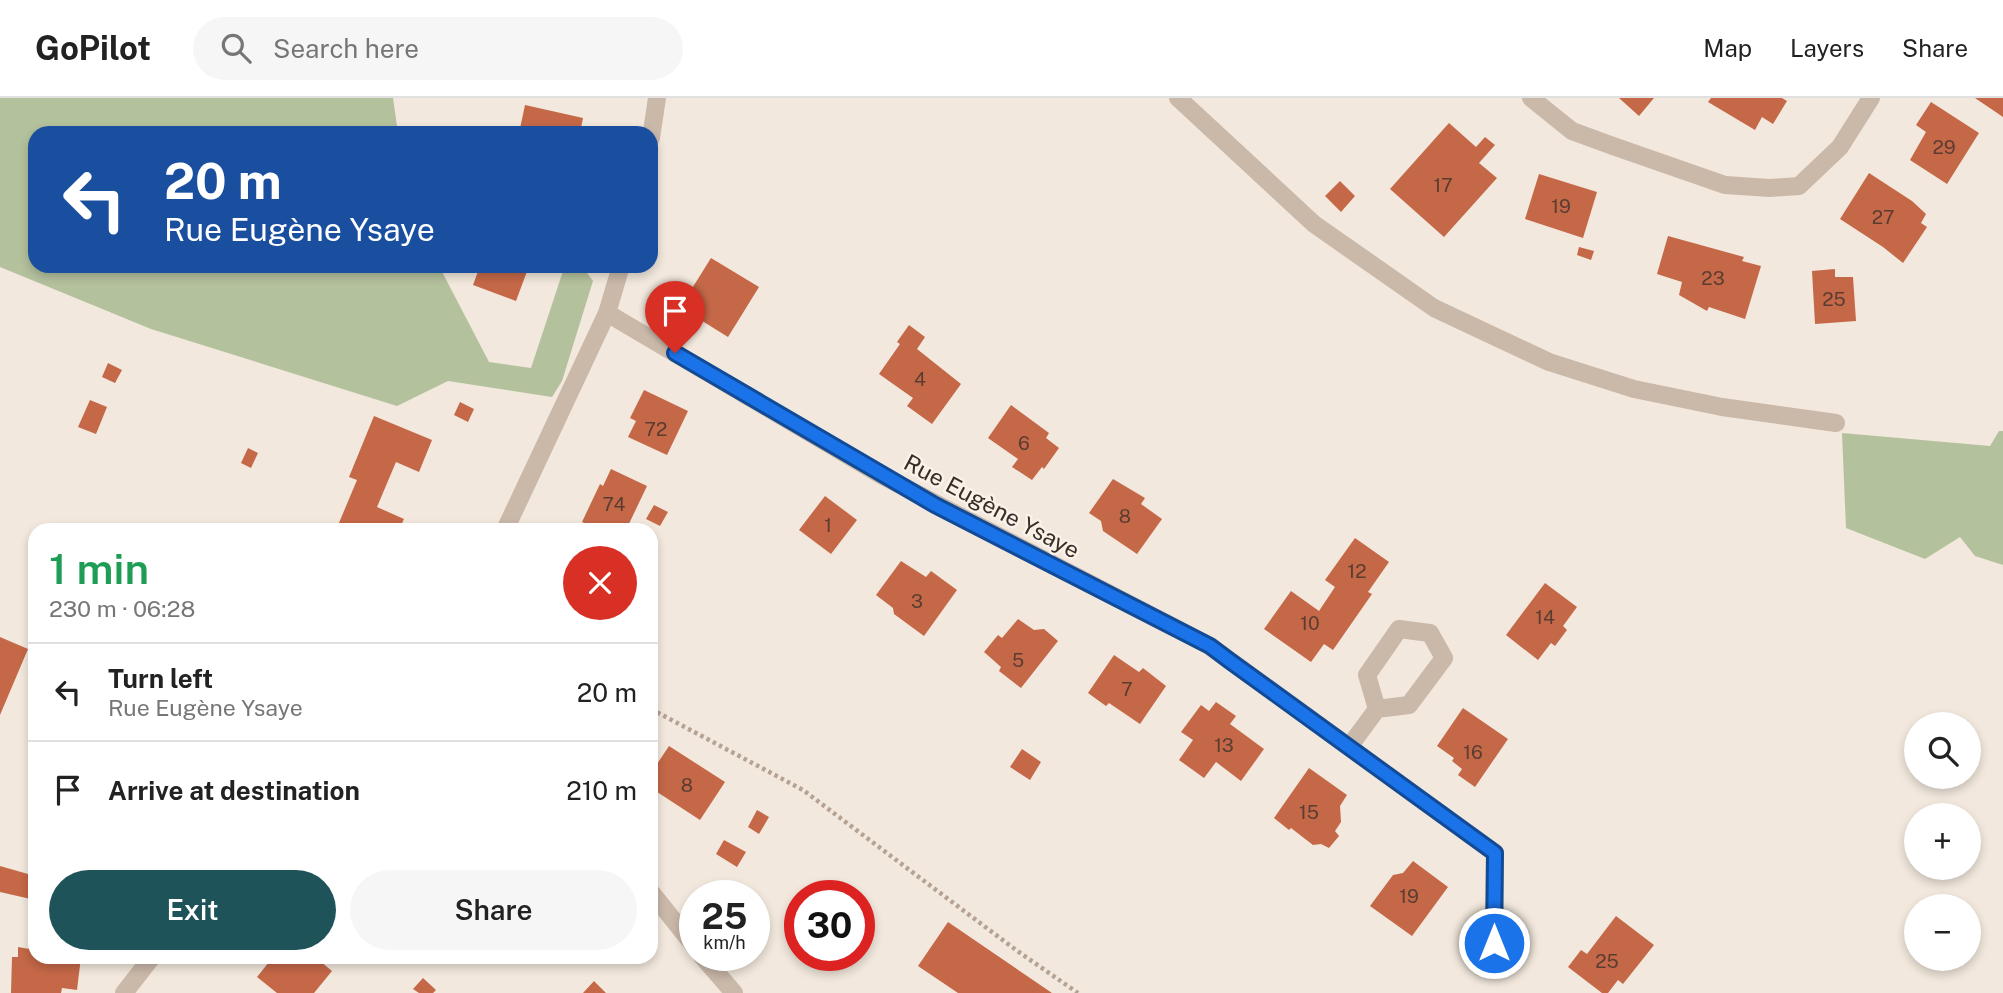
<!DOCTYPE html>
<meta charset="utf-8">
<style>
:root{--surface:#fff;--page:#f6f6f6;--text:#222;--muted:#767676;--line:#e0e0e0;--accent:#1e5459}
body{margin:0;font-family:"Public Sans",sans-serif;background:var(--page);color:var(--text);height:100vh;display:flex;flex-direction:column;font-size:26px;white-space:nowrap}
*{box-sizing:border-box;margin:0}
p{font-size:23px;color:var(--muted)}
.icon{flex:none;width:38px;height:38px;fill:none;stroke:currentColor;stroke-width:2;stroke-linecap:round;stroke-linejoin:round}
.map{position:relative;flex:1;overflow:hidden}
.details{position:absolute;left:28px;top:425px;width:630px;height:441px;display:flex;flex-direction:column;background:var(--surface);border-radius:21px;box-shadow:0 4px 10px #0003}
.details>*{flex:none}
.guide{position:absolute;left:28px;top:28px;width:630px;height:147px;border-radius:21px;box-shadow:0 4px 10px #0003;background:#1a4fa0;color:#fff;overflow:hidden}
.controls{position:absolute;left:1904px;top:614px;display:grid;gap:14px}
.controls a{display:grid;place-items:center;width:77px;height:77px;border-radius:50%;background:var(--surface);box-shadow:0 4px 10px #0003;font-size:35px}
.speed{position:absolute;left:679px;top:782px;display:flex;gap:14px;font-size:35px;font-weight:700;text-align:center}
.speed>*{display:grid;place-content:center;width:91px;height:91px;border-radius:50%;background:var(--surface);box-shadow:0 4px 10px #0003;line-height:1}
.speed small{font-size:18px;font-weight:400}
.speed .limit{border:10px solid #d22;background:#fff;color:#111}
.pin{position:absolute;display:grid;place-items:center;width:60px;height:60px;color:#fff;margin:-72px -30px;border-radius:50% 50% 50% 0;rotate:-45deg;box-shadow:0 0 7px #0007}
.pin .icon{rotate:45deg}
.me{position:absolute;width:77px;margin:-38px;rotate:0deg;stroke-linejoin:round;filter:drop-shadow(0 0 5px #0008)}
.turn{display:flex;align-items:center;gap:24px;height:147px;padding:0 21px;font-size:32px}
.turn .icon{width:91px;height:91px;stroke-width:2.5}
.turn b{display:block;font-size:49px;line-height:60px}
.round{display:grid;place-items:center;flex:none;width:74px;height:74px;border-radius:37px;background:var(--page)}
.headline{display:flex;align-items:center;justify-content:space-between;height:119px;padding:0 21px}
h1{font-size:42px;font-weight:600;line-height:52px;color:#1e9e55}
.cta{display:flex;gap:14px;margin-top:auto;padding:14px 21px}
.cta a{flex:1;height:80px;border-radius:42px;background:var(--accent);color:#fff;font-size:28px;font-weight:600;line-height:80px;text-align:center}
.cta a+a{background:var(--page);color:var(--text)}
ul{padding:0;list-style:none}
li{display:flex;align-items:center;gap:21px;height:98px;padding:0 21px;border-top:2px solid var(--line)}
li div{flex:1}
li b{display:block;font-size:26px}
li em{font-style:normal}
header{display:flex;align-items:center;gap:42px;box-sizing:border-box;height:98px;padding:0 35px;background:var(--surface);border-bottom:2px solid var(--line)}
header strong{font-size:33px}
nav{display:flex;gap:38px;margin-inline-start:auto;font-size:24px}
.search{width:490px;height:63px;background:var(--page);display:flex;align-items:center;gap:18px;box-sizing:border-box;padding:0 24px;border-radius:38px;color:var(--muted);font-size:26px}
.map>svg:first-child{display:block}
.green{fill:#b4c19d}
.building{fill:#c56848}
.lines{fill:none;stroke-linecap:round;stroke-linejoin:round}
.path{stroke:#b6a293;stroke-width:4.5;stroke-dasharray:3.5 3.5;stroke-linecap:butt}
.minor{stroke:#cab8a9;stroke-width:18}
.route-casing{stroke:#114b97;stroke-width:18}
.route{stroke:#1a73e8;stroke-width:12}
.labels{text-anchor:middle;dominant-baseline:central;stroke-width:5;stroke-linejoin:round;paint-order:stroke}
.number-label{font-size:19px;fill:#5a3c31}
.street-label{font-size:23px;fill:#372d29;stroke:#faf2e9}
</style>
<header>
<strong>GoPilot</strong>
<div class="search"><svg class="icon" aria-label="search" viewBox="0 0 24 24"><circle cx="10" cy="10" r="6"/><path d="M15 15l6 6"/></svg>Search here</div>
<nav><a>Map</a><a>Layers</a><a>Share</a></nav>
</header>
<div class="map">
<svg width="2003" height="895" viewBox="0 0 2003 895">
<rect width="100%" height="100%" fill="#f2e8dd"/>
<!-- green -->
<path class="green" d="M 0,0 L 393,0 L 398,35 L 35,35 L 35,168 L 439,168 L 489,264 L 531,270 L 563,173 L 582,168 L 593,183 L 562,283 L 552,299 L 448,283 L 397,308 L 151,231 L 0,169 Z
M 1999,333 L 2003,333 L 2003,467 L 1975,458 L 1960,439 L 1925,461 L 1846,430 L 1842,335 L 1990,348 Z"/>
<!-- building -->
<path class="building" d="M 1619,0 L 1654,0 L 1639,18 Z
M 1711,0 L 1782,0 L 1787,3 L 1773,26 L 1762,19 L 1755,32 L 1708,4 Z
M 1975,0 L 2003,0 L 2003,19 Z
M 1931,4 L 1979,35 L 1947,86 L 1910,62 L 1926,34 L 1916,27 Z
M 525,7 L 583,20 L 580,35 L 519,35 Z
M 1449,25 L 1476,49 L 1485,39 L 1495,47 L 1479,65 L 1497,80 L 1444,139 L 1390,91 Z
M 1869,75 L 1912,103 L 1926,116 L 1921,125 L 1927,129 L 1903,165 L 1883,149 L 1840,121 Z
M 1539,76 L 1597,94 L 1583,140 L 1525,121 Z
M 1340,83 L 1355,98 L 1341,114 L 1325,98 Z
M 1668,138 L 1744,159 L 1742,163 L 1761,168 L 1745,221 L 1709,209 L 1707,213 L 1679,197 L 1682,184 L 1657,176 Z
M 1579,149 L 1594,153 L 1591,162 L 1577,157 Z
M 711,160 L 759,189 L 728,239 L 683,211 L 689,202 L 686,200 Z
M 480,168 L 529,168 L 516,203 L 473,187 Z
M 1835,171 L 1835,179 L 1853,179 L 1856,223 L 1815,226 L 1812,173 Z
M 909,227 L 925,239 L 917,251 L 961,286 L 932,326 L 907,308 L 913,300 L 879,276 L 900,246 L 897,244 Z
M 108,265 L 122,272 L 115,285 L 102,279 Z
M 644,292 L 688,313 L 667,357 L 628,339 L 636,323 L 630,320 Z
M 90,302 L 107,309 L 96,336 L 78,329 Z
M 460,304 L 474,311 L 468,324 L 454,317 Z
M 1011,307 L 1049,335 L 1046,340 L 1059,350 L 1044,371 L 1042,369 L 1032,382 L 1012,369 L 1018,361 L 988,340 Z
M 374,318 L 432,342 L 419,374 L 396,364 L 377,409 L 404,421 L 399,432 L 336,432 L 357,382 L 349,379 Z
M 248,350 L 258,355 L 251,370 L 241,365 Z
M 611,371 L 647,388 L 626,432 L 599,432 L 582,424 L 600,386 L 603,388 Z
M 1113,381 L 1145,400 L 1141,406 L 1162,421 L 1137,456 L 1103,433 L 1101,423 L 1089,415 Z
M 825,398 L 857,422 L 831,456 L 799,432 Z
M 654,407 L 668,414 L 660,428 L 646,421 Z
M 1355,440 L 1389,464 L 1368,494 L 1372,496 L 1333,552 L 1324,546 L 1311,564 L 1264,531 L 1291,493 L 1319,513 L 1335,489 L 1325,482 Z
M 901,463 L 926,479 L 931,473 L 957,492 L 924,538 L 894,516 L 893,510 L 876,497 Z
M 1545,485 L 1577,509 L 1563,528 L 1567,532 L 1555,548 L 1551,545 L 1538,562 L 1506,537 Z
M 1018,521 L 1034,532 L 1044,531 L 1058,543 L 1021,590 L 999,573 L 1001,569 L 984,554 L 998,537 L 1002,540 Z
M 0,539 L 28,551 L 0,617 Z
M 1114,557 L 1139,574 L 1143,570 L 1166,588 L 1140,626 L 1109,605 L 1106,608 L 1088,595 Z
M 1216,604 L 1236,618 L 1230,626 L 1264,651 L 1241,683 L 1216,664 L 1204,680 L 1179,662 L 1193,642 L 1181,634 L 1201,607 L 1209,613 Z
M 1463,610 L 1508,641 L 1475,689 L 1458,677 L 1462,671 L 1452,663 L 1454,660 L 1437,648 Z
M 669,648 L 725,684 L 700,722 L 651,690 L 651,675 Z
M 1022,651 L 1041,664 L 1030,682 L 1010,669 Z
M 1309,670 L 1347,697 L 1340,708 L 1341,724 L 1335,733 L 1339,738 L 1329,750 L 1321,746 L 1313,747 L 1291,730 L 1289,732 L 1274,720 Z
M 757,712 L 769,719 L 759,736 L 748,729 Z
M 724,742 L 746,754 L 737,769 L 716,756 Z
M 1413,763 L 1448,789 L 1412,838 L 1370,808 L 1393,777 L 1403,775 Z
M 0,768 L 35,778 L 35,802 L 0,794 Z
M 1616,818 L 1654,847 L 1623,886 L 1618,882 L 1608,895 L 1602,895 L 1568,869 L 1581,852 L 1587,856 Z
M 948,824 L 1052,895 L 958,895 L 918,868 Z
M 18,849 L 35,852 L 35,859 L 81,859 L 77,892 L 62,890 L 61,895 L 11,895 L 12,859 L 18,859 Z
M 273,859 L 319,859 L 322,862 L 320,863 L 332,873 L 314,895 L 277,895 L 257,879 Z
M 423,880 L 436,892 L 433,895 L 419,895 L 413,891 Z
M 594,883 L 606,895 L 583,895 Z"/>
<g class="lines">
<!-- path -->
<path class="path" d="M 651,611 L 803,692 L 1016,852 L 1078,895"/>
<!-- minor -->
<path class="minor" d="M 1178,0 L 1314,126 L 1434,210 L 1549,264 L 1634,291 L 1722,309 L 1836,325
M 1531,0 L 1572,33 L 1613,48 L 1725,87 L 1770,90 L 1799,88 L 1840,49 L 1871,0
M 651,40 L 657,0
M 607,215 L 881,377 L 1210,548 L 1495,755 L 1494,867
M 505,432 L 607,215 L 621,168
M 1349,649 L 1377,611 L 1409,607 L 1444,560 L 1430,535 L 1399,531 L 1367,577 L 1377,611
M 651,794 L 695,849
M 702,858 L 734,895
M 124,895 L 152,859"/>
</g>
<g class="lines">
<!-- route casing -->
<g class="route-casing">
<path id="route" d="M 675,255 L 935,407 L 1210,548 L 1230,563 L 1495,755 L 1494,845"/>
</g>
<!-- route -->
<use href="#route" class="route"/>
</g>
<g class="labels">
<!-- number labels -->
<g class="number-label">
<text x="1944" y="49">29</text>
<text x="1443" y="87">17</text>
<text x="1561" y="108">19</text>
<text x="1883" y="119">27</text>
<text x="1713" y="180">23</text>
<text x="1834" y="201">25</text>
<text x="920" y="281">4</text>
<text x="656" y="331">72</text>
<text x="1024" y="345">6</text>
<text x="614" y="406">74</text>
<text x="1125" y="418">8</text>
<text x="828" y="427">1</text>
<text x="1357" y="473">12</text>
<text x="917" y="503">3</text>
<text x="1545" y="519">14</text>
<text x="1310" y="525">10</text>
<text x="1018" y="562">5</text>
<text x="1127" y="591">7</text>
<text x="1224" y="647">13</text>
<text x="1473" y="654">16</text>
<text x="687" y="687">8</text>
<text x="1309" y="714">15</text>
<text x="1409" y="798">19</text>
<text x="1607" y="863">25</text>
</g>
<!-- street labels -->
<g class="street-label">
<text transform="translate(992 408) rotate(28)">Rue Eugène Ysaye</text>
</g>
</g>
</svg>
<div class="controls">
<a><svg class="icon" aria-label="search" viewBox="0 0 24 24"><circle cx="10" cy="10" r="6"/><path d="M15 15l6 6"/></svg></a>
<a>+</a>
<a>−</a>
</div>
<div class="speed"><div>25<small>km/h</small></div><div class="limit">30</div></div>
<div class="pin" style="left:675px;top:255px;background:#d93025"><svg class="icon" aria-label="arrive" viewBox="0 0 24 24"><path d="M6 21V4h12l-3 4 3 4H6"/></svg></div>
<svg class="me" style="left:1494px;top:845px" viewBox="-20 -20 40 40"><circle r="17" fill="#1a73e8" stroke="#fff" stroke-width="3"/><path d="M0-11L8 9 0 5-8 9z" fill="#fff"/></svg>
<div class="guide">
<div class="turn"><svg class="icon" aria-label="left" viewBox="0 0 24 24"><path d="M17 20v-9H6M10 6l-5 5 5 5"/></svg><div><b>20 m</b>Rue Eugène Ysaye</div></div>
</div>
<section class="details">
<div class="headline"><div><h1>1 min</h1><p>230 m · 06:28</p></div><a class="round" style="background:#d93025;color:#fff"><svg class="icon" aria-label="close" viewBox="0 0 24 24"><path d="M6 6l12 12M18 6L6 18"/></svg></a></div>
<ul>
<li><svg class="icon" aria-label="left" viewBox="0 0 24 24"><path d="M17 20v-9H6M10 6l-5 5 5 5"/></svg><div><b>Turn left</b><p>Rue Eugène Ysaye</p></div><em>20 m</em></li>
<li><svg class="icon" aria-label="arrive" viewBox="0 0 24 24"><path d="M6 21V4h12l-3 4 3 4H6"/></svg><div><b>Arrive at destination</b></div><em>210 m</em></li>
</ul>
<div class="cta"><a>Exit</a><a>Share</a></div>
</section>
</div>
